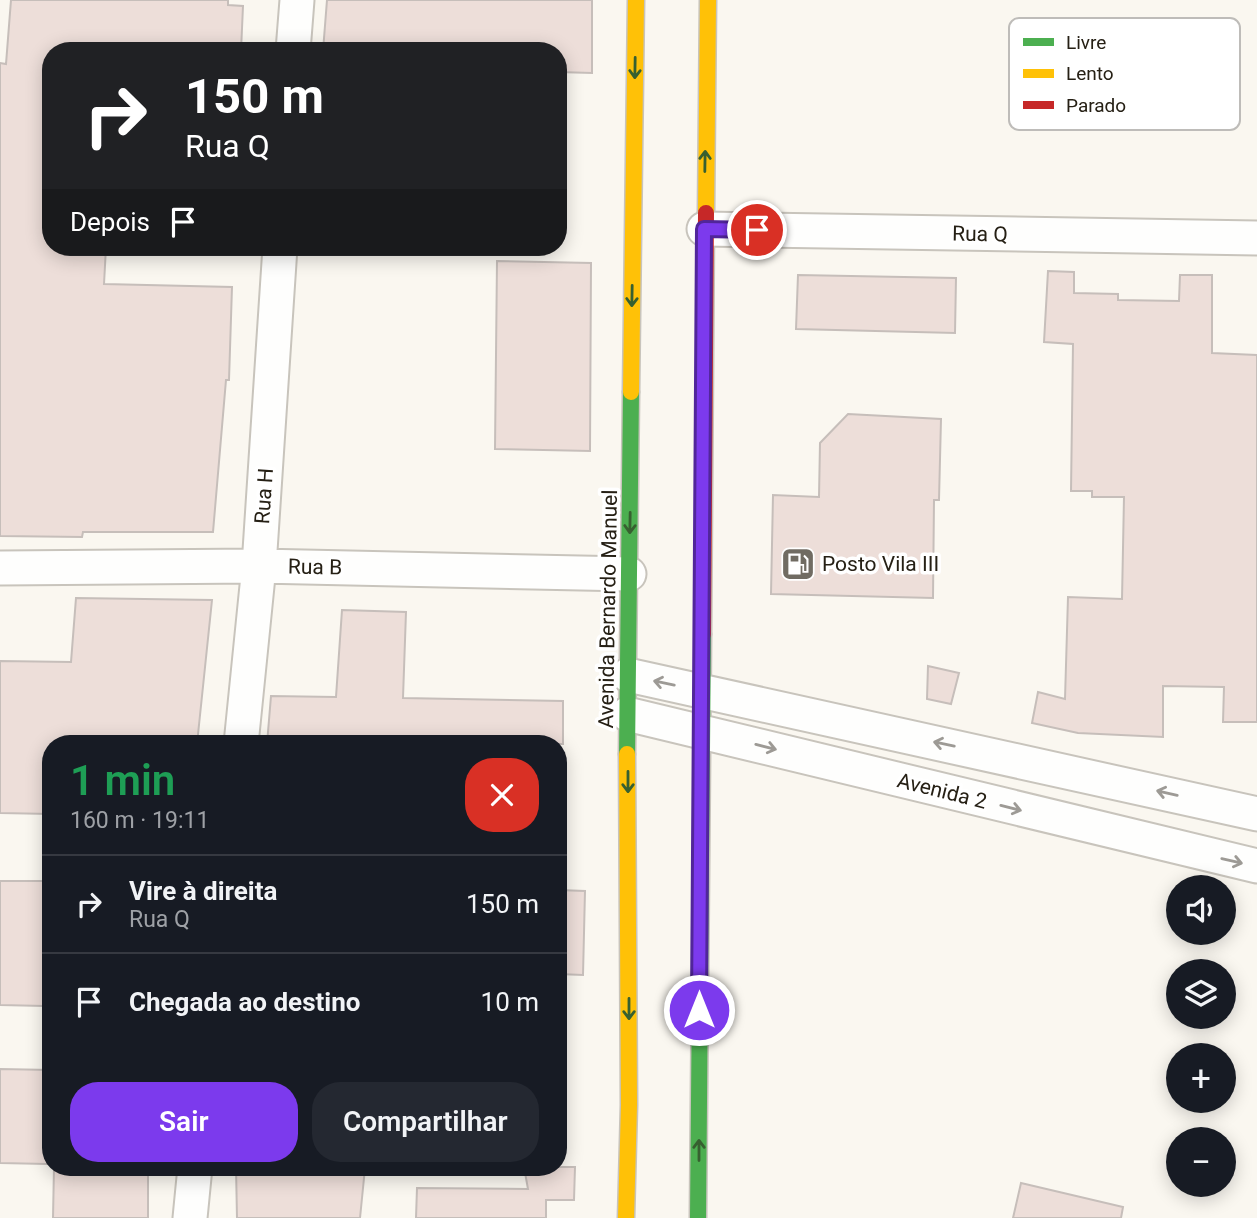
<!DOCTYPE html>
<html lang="pt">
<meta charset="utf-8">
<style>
:root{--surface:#171b24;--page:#242831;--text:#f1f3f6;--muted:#9ea1a6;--line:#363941;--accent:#7c3aed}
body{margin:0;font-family:Roboto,sans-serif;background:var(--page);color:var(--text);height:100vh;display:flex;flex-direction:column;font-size:26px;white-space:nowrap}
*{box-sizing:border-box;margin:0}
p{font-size:23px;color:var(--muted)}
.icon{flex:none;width:38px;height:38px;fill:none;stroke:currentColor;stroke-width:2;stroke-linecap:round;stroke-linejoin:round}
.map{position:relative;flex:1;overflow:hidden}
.drawer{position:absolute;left:42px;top:735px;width:525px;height:441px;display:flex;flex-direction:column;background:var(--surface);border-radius:28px;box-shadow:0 4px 18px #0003}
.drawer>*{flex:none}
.guide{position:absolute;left:42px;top:42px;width:525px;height:214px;border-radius:28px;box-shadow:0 4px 18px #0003;background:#202124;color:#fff;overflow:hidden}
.controls{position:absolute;left:1166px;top:875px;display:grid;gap:14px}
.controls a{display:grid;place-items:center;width:70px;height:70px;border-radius:50%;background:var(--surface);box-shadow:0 4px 18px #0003;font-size:35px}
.pin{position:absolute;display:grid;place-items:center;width:60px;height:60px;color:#fff;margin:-30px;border:4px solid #fff;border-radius:50%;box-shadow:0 2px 7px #0007}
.me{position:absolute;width:77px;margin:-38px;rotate:0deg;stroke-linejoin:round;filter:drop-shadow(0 0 5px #0008)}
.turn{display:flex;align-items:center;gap:24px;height:147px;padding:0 28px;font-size:32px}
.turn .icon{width:91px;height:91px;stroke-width:2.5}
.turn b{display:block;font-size:49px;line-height:60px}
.then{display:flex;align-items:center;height:66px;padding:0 28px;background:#0003;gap:14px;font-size:26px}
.round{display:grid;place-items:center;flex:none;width:74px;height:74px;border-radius:28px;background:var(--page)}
.summary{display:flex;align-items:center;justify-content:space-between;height:119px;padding:0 28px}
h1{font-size:42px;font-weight:600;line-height:52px;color:#1e9e55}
.action{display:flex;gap:14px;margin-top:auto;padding:14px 28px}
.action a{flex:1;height:80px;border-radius:28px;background:var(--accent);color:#fff;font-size:28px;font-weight:600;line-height:80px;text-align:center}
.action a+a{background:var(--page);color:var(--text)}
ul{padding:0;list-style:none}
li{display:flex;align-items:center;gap:21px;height:98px;padding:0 28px;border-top:2px solid var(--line)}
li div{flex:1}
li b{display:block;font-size:26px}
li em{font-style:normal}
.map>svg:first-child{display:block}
.building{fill:#edded9;stroke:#c6beba;stroke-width:2}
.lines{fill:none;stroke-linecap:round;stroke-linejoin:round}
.street-casing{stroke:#c8c4bc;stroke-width:37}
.fast-casing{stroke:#c8c4bc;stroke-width:19}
.slow-casing{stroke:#c8c4bc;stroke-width:19}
.jam-casing{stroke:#c8c4bc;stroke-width:19}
.street{stroke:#fefefd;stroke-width:33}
.fast{stroke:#4caf50;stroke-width:16}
.slow{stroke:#ffc107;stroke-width:16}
.jam{stroke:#c62828;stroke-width:16}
.oneway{stroke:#376030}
.oneway2{stroke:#9d9a95}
.route-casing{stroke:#51269a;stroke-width:18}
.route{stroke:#7c3aed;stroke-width:12}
.labels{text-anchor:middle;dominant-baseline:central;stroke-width:7;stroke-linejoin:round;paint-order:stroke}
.street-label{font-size:21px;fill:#262015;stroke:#fff}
.poi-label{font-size:21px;fill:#262015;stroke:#fff;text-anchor:start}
.key{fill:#fff;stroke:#bebcb9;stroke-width:2}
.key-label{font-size:19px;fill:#262015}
</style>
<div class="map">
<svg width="1257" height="1218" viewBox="0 0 1257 1218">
<rect width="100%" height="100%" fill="#faf7f0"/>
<!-- building -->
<path class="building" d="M 11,0 L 228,0 L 228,5 L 243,6 L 241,51 L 51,51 L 51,247 L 106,247 L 104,284 L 232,287 L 229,380 L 226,380 L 213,532 L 83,532 L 82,537 L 0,536 L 0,63 L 6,64 Z
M 327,0 L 592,0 L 592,73 L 558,72 L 558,51 L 323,51 Z
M 497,261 L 591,263 L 590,451 L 495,449 Z
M 1048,271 L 1074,272 L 1074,293 L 1118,294 L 1118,300 L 1179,301 L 1180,275 L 1212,275 L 1212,353 L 1257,355 L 1257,722 L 1223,722 L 1224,687 L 1163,686 L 1163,737 L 1078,733 L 1032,723 L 1038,692 L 1065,699 L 1068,597 L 1122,599 L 1124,497 L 1092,497 L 1092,491 L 1071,491 L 1073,344 L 1044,342 Z
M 798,275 L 956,278 L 955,333 L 796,329 Z
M 848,414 L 941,419 L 939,500 L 934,500 L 933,598 L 771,594 L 773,495 L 819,497 L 820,443 Z
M 76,598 L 212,600 L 197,744 L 51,744 L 51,814 L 0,813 L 0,661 L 71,662 Z
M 342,610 L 406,612 L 403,698 L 563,701 L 563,744 L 267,744 L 271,696 L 336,697 Z
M 928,666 L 959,673 L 951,704 L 927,699 Z
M 0,881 L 51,881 L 51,964 L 45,964 L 44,1006 L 0,1005 Z
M 558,890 L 585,891 L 583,975 L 558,974 Z
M 0,1069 L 51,1070 L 47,1164 L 0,1163 Z
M 54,1167 L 148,1167 L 148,1218 L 53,1218 Z
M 236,1167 L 365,1168 L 360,1218 L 237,1218 Z
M 524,1167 L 575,1167 L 574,1200 L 546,1200 L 546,1218 L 416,1218 L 417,1188 L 528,1189 Z
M 1021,1183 L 1123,1207 L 1121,1218 L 1013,1218 Z"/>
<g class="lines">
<!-- street casing -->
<g class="street-casing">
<path id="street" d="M 293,51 L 297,0
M 704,229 L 1257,238
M 0,568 L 259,566 L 629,574
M 628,675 L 1257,814
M 627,714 L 1257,866
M 241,744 L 259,566 L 280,247
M 190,1218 L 195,1167"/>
</g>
<!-- fast casing -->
<g class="fast-casing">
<path id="fast" d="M 627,754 L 631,392
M 698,1218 L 703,634"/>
</g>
<!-- slow casing -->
<g class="slow-casing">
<path id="slow" d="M 706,213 L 708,0
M 631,392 L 636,0
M 626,1218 L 629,1105 L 627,754"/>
</g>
<!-- jam casing -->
<g class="jam-casing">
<path id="jam" d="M 703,634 L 706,213"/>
</g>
<!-- street -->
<use href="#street" class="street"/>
<!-- fast -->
<use href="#fast" class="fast"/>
<!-- slow -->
<use href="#slow" class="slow"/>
<!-- jam -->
<use href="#jam" class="jam"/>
</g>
<!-- one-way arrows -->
<defs><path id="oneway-shaft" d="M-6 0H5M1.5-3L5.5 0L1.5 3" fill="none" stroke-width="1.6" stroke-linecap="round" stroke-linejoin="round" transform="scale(1.75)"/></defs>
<g class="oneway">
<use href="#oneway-shaft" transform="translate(635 68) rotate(91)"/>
<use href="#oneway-shaft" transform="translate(705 161) rotate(-89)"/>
<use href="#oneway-shaft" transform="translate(632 296) rotate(91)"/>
<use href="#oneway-shaft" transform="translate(630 523) rotate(91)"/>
<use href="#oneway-shaft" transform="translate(628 782) rotate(90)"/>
<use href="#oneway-shaft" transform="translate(629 1009) rotate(90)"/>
<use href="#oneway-shaft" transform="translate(699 1150) rotate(-90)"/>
</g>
<g class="oneway2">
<use href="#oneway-shaft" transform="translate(664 683) rotate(-168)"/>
<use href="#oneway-shaft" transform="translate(944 744) rotate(-168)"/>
<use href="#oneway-shaft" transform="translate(766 747) rotate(14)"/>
<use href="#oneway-shaft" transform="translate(1167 793) rotate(-167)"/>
<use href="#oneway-shaft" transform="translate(1011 808) rotate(14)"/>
<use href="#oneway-shaft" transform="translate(1232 861) rotate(13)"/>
</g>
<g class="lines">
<!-- route casing -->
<g class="route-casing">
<path id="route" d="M 699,1010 L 704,229 L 757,230"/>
</g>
<!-- route -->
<use href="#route" class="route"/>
</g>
<!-- icons -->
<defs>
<g id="fuel-square" transform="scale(1.75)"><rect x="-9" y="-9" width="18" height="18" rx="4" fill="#706b62" stroke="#fff"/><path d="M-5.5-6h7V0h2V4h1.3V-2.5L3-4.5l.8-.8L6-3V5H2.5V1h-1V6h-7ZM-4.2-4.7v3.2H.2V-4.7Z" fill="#fff"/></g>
</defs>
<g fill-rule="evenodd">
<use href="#fuel-square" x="798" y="564"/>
</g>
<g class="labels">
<!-- street labels -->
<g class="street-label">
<text transform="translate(980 234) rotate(1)">Rua Q</text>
<text transform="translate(264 496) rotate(-86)">Rua H</text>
<text transform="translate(315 567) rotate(1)">Rua B</text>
<text transform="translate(608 609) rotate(-89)">Avenida Bernardo Manuel</text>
<text transform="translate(942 791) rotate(14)">Avenida 2</text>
</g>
<!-- poi labels -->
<g class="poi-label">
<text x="822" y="564">Posto Vila III</text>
</g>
</g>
<!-- legend -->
<rect x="1009" y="18" width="231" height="112" rx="10" class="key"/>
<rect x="1023" y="38" width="31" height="8" fill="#4caf50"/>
<rect x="1023" y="69" width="31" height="9" fill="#ffc107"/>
<rect x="1023" y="101" width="31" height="8" fill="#c62828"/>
<g class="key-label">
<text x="1066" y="49">Livre</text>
<text x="1066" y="80">Lento</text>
<text x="1066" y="112">Parado</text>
</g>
</svg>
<div class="controls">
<a><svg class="icon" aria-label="sound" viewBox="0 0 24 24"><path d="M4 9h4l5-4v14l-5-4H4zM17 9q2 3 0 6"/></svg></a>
<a><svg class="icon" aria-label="layers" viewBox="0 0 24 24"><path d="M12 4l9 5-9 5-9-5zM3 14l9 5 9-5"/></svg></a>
<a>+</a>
<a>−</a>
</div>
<div class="pin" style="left:757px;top:230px;background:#d93025"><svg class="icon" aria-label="arrive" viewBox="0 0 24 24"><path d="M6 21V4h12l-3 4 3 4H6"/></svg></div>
<svg class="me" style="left:699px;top:1010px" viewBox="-20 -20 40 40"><circle r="17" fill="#7c3aed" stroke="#fff" stroke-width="3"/><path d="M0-11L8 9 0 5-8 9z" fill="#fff"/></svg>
<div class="guide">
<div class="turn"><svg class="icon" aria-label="right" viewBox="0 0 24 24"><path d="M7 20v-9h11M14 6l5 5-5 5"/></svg><div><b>150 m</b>Rua Q</div></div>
<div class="then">Depois<svg class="icon" aria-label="arrive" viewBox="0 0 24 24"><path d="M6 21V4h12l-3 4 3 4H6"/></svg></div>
</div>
<section class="drawer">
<div class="summary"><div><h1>1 min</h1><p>160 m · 19:11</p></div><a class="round" style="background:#d93025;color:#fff"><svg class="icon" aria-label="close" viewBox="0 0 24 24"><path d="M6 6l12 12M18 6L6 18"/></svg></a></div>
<ul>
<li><svg class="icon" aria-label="right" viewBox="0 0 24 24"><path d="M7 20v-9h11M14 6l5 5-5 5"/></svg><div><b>Vire à direita</b><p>Rua Q</p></div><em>150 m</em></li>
<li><svg class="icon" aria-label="arrive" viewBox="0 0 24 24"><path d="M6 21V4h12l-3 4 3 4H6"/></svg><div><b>Chegada ao destino</b></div><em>10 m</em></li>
</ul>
<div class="action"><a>Sair</a><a>Compartilhar</a></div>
</section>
</div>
